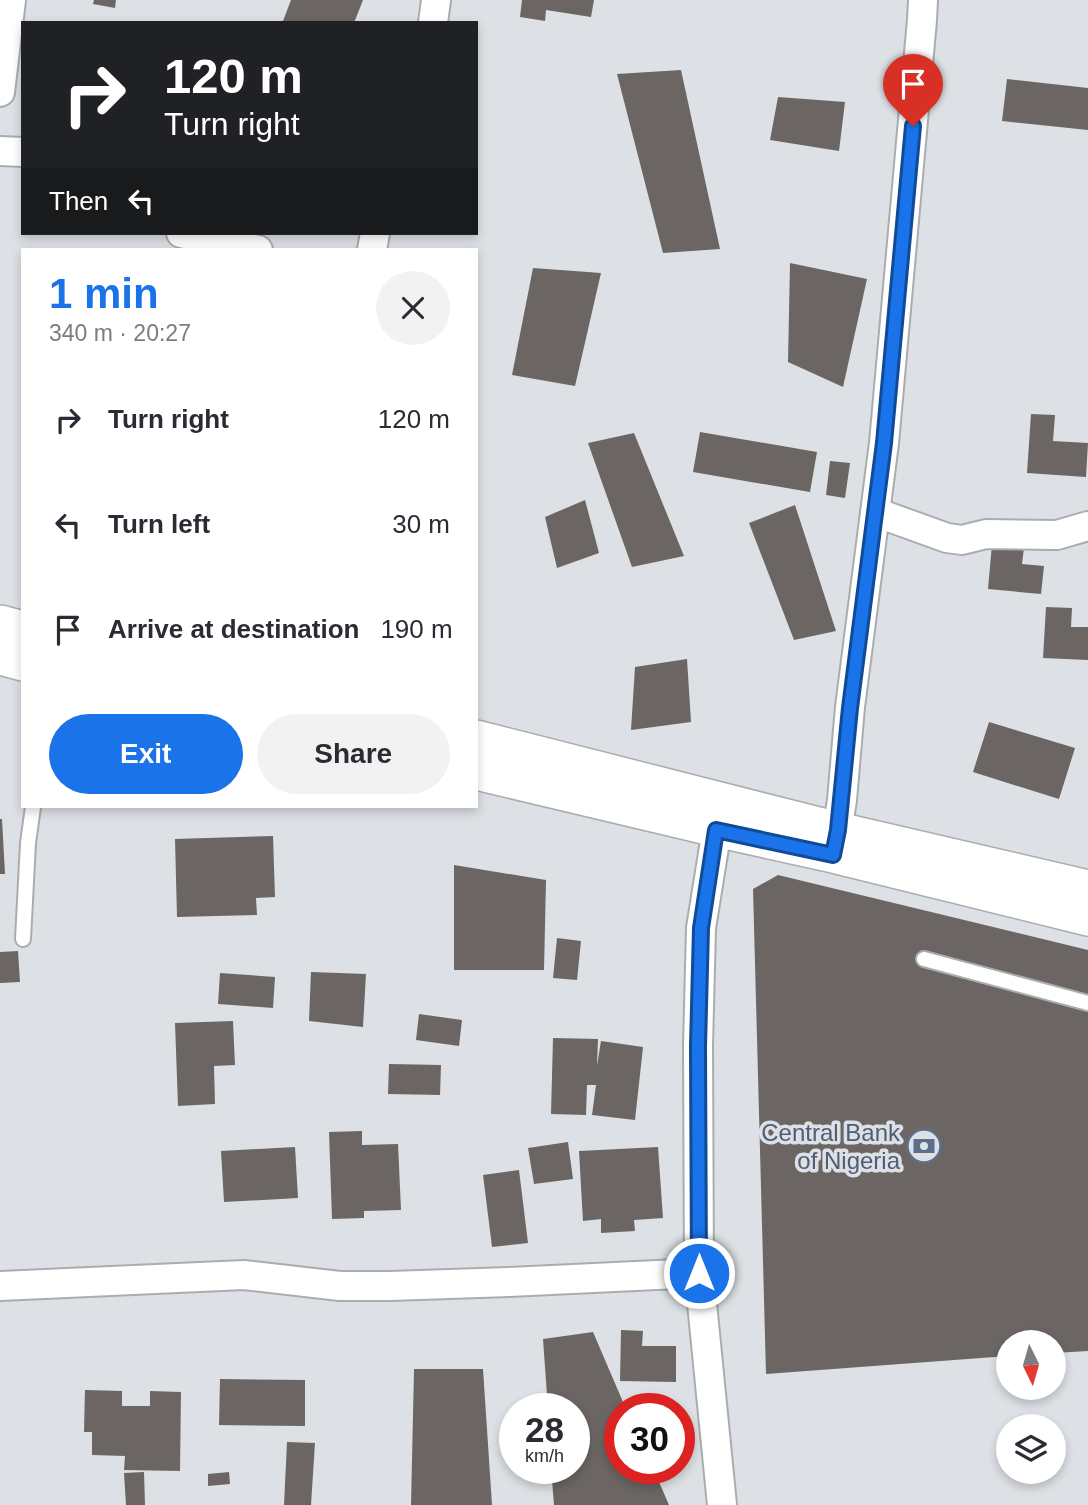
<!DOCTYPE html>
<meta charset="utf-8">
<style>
:root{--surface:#fff;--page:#f2f2f3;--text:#2b2b33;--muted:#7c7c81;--accent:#1a73e8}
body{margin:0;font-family:Arial,sans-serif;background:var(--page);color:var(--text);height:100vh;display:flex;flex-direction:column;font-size:26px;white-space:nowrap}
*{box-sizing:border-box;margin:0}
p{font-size:23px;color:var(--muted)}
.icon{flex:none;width:38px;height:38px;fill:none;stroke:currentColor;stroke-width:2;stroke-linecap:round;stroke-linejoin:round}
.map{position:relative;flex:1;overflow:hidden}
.details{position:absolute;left:21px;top:248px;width:457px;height:560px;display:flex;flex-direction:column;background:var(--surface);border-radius:0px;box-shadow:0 4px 10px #0003}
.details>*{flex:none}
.hud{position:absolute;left:21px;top:21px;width:457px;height:214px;border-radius:0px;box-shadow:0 4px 10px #0003;background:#202124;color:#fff;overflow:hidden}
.needle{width:46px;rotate:175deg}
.fabs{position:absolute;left:996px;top:1330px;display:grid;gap:14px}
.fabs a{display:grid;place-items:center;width:70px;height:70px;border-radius:50%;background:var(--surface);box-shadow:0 4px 10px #0003;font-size:35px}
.speed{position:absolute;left:499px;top:1393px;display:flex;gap:14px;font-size:35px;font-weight:700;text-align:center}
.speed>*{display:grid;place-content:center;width:91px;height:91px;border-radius:50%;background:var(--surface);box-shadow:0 4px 10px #0003;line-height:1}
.speed small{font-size:18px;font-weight:400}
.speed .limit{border:10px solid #d22;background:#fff;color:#111}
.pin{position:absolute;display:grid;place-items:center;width:60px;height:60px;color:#fff;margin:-72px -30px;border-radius:50% 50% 50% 0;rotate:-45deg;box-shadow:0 0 7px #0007}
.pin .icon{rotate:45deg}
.me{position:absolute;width:77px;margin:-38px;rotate:0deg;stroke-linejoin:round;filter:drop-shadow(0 0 5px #0008)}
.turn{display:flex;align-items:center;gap:24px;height:147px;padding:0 28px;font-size:32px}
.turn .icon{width:91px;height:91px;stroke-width:2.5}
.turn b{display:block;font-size:49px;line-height:60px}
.then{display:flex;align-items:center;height:66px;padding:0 28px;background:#0003;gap:14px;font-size:26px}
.round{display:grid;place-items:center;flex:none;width:74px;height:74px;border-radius:37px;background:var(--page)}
.headline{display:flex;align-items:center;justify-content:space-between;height:119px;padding:0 28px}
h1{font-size:42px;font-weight:700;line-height:52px;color:var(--accent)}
.action{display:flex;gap:14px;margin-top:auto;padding:14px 28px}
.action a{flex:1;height:80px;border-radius:42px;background:var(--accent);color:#fff;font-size:28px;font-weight:700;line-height:80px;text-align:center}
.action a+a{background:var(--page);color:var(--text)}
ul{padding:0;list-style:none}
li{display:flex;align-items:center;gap:21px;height:105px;padding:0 28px}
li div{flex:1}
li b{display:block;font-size:26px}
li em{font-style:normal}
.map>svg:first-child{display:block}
.building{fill:#6b6664}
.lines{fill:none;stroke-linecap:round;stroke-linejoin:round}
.service-casing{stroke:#aaadb0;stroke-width:18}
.minor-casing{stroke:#aaadb0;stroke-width:32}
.tertiary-casing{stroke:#aaadb0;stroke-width:38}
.service{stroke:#fff;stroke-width:14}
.minor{stroke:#fff;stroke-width:28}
.tertiary{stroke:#fff;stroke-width:35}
.route-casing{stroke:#114b97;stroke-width:18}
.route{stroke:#1a73e8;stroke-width:12}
.labels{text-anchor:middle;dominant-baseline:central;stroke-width:7;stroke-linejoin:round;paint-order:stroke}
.service-label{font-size:24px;fill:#4e5e75;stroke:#dde0e4;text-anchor:end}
</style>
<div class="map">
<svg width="1088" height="1505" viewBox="0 0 1088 1505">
<rect width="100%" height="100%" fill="#dde0e4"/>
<!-- building -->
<path class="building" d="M 94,0 L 116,0 L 115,8 L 93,4 Z
M 291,0 L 363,0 L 354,23 L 288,23 L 283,21 Z
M 522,0 L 594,0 L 591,17 L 546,10 L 545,21 L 520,17 Z
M 681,70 L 720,249 L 663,253 L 617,74 Z
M 1007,79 L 1088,88 L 1088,130 L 1002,121 Z
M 778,97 L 845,102 L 839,151 L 770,140 Z
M 790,263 L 867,279 L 843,387 L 788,362 Z
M 533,268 L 601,273 L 575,386 L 512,375 Z
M 1031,414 L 1055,415 L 1053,441 L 1088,443 L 1086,477 L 1027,473 Z
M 700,432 L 817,452 L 810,492 L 693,472 Z
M 634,433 L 684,556 L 632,567 L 588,443 Z
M 830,461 L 850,463 L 845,498 L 826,495 Z
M 585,500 L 599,553 L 557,568 L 545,517 Z
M 795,505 L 836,631 L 794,640 L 749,523 Z
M 992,544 L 1024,548 L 1022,564 L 1044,566 L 1041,594 L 988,589 Z
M 1046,607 L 1072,608 L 1071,627 L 1088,627 L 1088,660 L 1043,658 Z
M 687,659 L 691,722 L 631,730 L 635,667 Z
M 989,722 L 1075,748 L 1059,799 L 973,772 Z
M 0,819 L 2,819 L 5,874 L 0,874 Z
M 273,836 L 275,897 L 256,898 L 257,915 L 177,917 L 175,839 Z
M 454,865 L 546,880 L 544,970 L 454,970 Z
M 778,875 L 1088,950 L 1088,1351 L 1054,1353 L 1054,1342 L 1008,1342 L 1008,1356 L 766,1374 L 753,889 Z
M 557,938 L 581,941 L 577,980 L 553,978 Z
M 18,951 L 20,982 L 0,983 L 0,952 Z
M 311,972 L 366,974 L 363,1027 L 309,1021 Z
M 220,973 L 275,977 L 273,1008 L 218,1004 Z
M 419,1014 L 462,1020 L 459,1046 L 416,1040 Z
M 233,1021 L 235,1065 L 214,1066 L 215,1104 L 178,1106 L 175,1023 Z
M 553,1038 L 598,1039 L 597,1066 L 601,1041 L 643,1047 L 635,1120 L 592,1115 L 596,1085 L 587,1085 L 586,1115 L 551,1114 Z
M 389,1064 L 441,1065 L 440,1095 L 388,1094 Z
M 362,1131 L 362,1145 L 398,1144 L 401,1210 L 364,1211 L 364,1218 L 332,1219 L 329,1132 Z
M 568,1142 L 573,1179 L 534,1184 L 528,1148 Z
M 295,1147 L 298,1198 L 224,1202 L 221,1151 Z
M 658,1147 L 663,1218 L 634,1220 L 635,1231 L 601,1233 L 601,1219 L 583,1221 L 579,1151 Z
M 519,1170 L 528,1243 L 492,1247 L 483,1175 Z
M 621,1330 L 643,1331 L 642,1346 L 676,1346 L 676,1382 L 620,1381 Z
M 593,1332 L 626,1409 L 620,1409 L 620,1468 L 653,1468 L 669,1505 L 554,1505 L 551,1468 L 574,1468 L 574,1409 L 548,1409 L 543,1339 Z
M 414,1369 L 483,1369 L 492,1505 L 411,1505 Z
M 220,1379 L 305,1380 L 305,1426 L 219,1425 Z
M 85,1390 L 122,1391 L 122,1406 L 150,1406 L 150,1391 L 181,1392 L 180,1471 L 124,1470 L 125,1456 L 92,1455 L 92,1432 L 84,1432 Z
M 287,1442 L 315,1443 L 311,1505 L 284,1505 Z
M 144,1472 L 145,1505 L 126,1505 L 124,1473 Z
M 229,1472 L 230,1484 L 208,1486 L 208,1474 Z"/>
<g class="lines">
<!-- service casing -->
<g class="service-casing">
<path id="service" d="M 23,939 L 28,843 L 33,807
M 924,959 L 1088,1003"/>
</g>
<!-- minor casing -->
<g class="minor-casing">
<path id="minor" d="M 433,23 L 436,0
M 0,92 L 11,0
M 0,151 L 23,152
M 181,233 L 258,250
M 372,250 L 375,233
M 875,512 L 947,538 L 962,540 L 986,534 L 1057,535 L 1088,526
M 720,810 L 701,928 L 698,1046 L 699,1273 L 722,1505
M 834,850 L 842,800 L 850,707 L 884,443 L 922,20 L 923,0
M 0,1286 L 244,1275 L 340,1286 L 390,1286 L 509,1282 L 699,1273"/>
</g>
<!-- tertiary casing -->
<g class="tertiary-casing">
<path id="tertiary" d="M 0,623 L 23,629
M 0,657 L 23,663
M 476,738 L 838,830 L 1088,888
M 476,772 L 716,829 L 833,855 L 1088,918"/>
</g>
<!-- service -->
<use href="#service" class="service"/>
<!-- minor -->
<use href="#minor" class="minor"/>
<!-- tertiary -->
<use href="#tertiary" class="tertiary"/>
</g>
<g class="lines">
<!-- route casing -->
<g class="route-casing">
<path id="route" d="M 699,1273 L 698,1046 L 701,928 L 716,830 L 833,855 L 838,830 L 850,708 L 884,443 L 913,126"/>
</g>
<!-- route -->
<use href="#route" class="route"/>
</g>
<!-- icons -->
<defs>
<g id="bank-ring" transform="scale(1.75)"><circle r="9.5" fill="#dde0e4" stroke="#5c6f8a" stroke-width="1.5"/><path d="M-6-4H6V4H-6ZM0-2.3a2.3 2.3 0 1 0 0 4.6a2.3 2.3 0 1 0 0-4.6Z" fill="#5c6f8a"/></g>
</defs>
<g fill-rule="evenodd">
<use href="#bank-ring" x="924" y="1146"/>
</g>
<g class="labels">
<!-- service labels -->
<g class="service-label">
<text x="900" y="1132">Central Bank<tspan x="900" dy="28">of Nigeria</tspan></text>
</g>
</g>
</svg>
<div class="fabs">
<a><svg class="needle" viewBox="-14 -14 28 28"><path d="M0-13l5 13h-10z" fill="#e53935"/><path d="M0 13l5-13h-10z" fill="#7c7c81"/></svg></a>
<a><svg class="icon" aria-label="layers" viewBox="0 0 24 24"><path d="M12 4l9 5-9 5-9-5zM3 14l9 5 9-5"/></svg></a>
</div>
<div class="speed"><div>28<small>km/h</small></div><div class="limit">30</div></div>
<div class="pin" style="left:913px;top:126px;background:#d93025"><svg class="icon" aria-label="arrive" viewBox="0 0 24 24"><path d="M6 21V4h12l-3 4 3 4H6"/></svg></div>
<svg class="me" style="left:699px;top:1273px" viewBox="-20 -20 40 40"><circle r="17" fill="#1a73e8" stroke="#fff" stroke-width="3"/><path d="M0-11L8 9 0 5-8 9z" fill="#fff"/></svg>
<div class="hud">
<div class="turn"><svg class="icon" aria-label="right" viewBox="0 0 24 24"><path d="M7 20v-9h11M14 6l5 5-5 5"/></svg><div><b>120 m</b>Turn right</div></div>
<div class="then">Then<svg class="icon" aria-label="left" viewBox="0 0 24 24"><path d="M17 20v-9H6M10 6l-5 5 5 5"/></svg></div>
</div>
<section class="details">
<div class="headline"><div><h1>1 min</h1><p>340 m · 20:27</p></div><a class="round"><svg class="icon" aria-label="close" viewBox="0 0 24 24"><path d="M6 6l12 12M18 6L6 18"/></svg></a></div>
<ul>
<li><svg class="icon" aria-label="right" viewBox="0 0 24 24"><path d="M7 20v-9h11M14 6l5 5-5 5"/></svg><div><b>Turn right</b></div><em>120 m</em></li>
<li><svg class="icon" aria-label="left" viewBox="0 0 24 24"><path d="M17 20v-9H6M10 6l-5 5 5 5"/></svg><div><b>Turn left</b></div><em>30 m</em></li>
<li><svg class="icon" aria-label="arrive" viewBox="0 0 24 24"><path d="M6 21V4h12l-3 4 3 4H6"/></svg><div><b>Arrive at destination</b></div><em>190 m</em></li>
</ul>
<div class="action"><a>Exit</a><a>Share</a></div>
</section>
</div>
